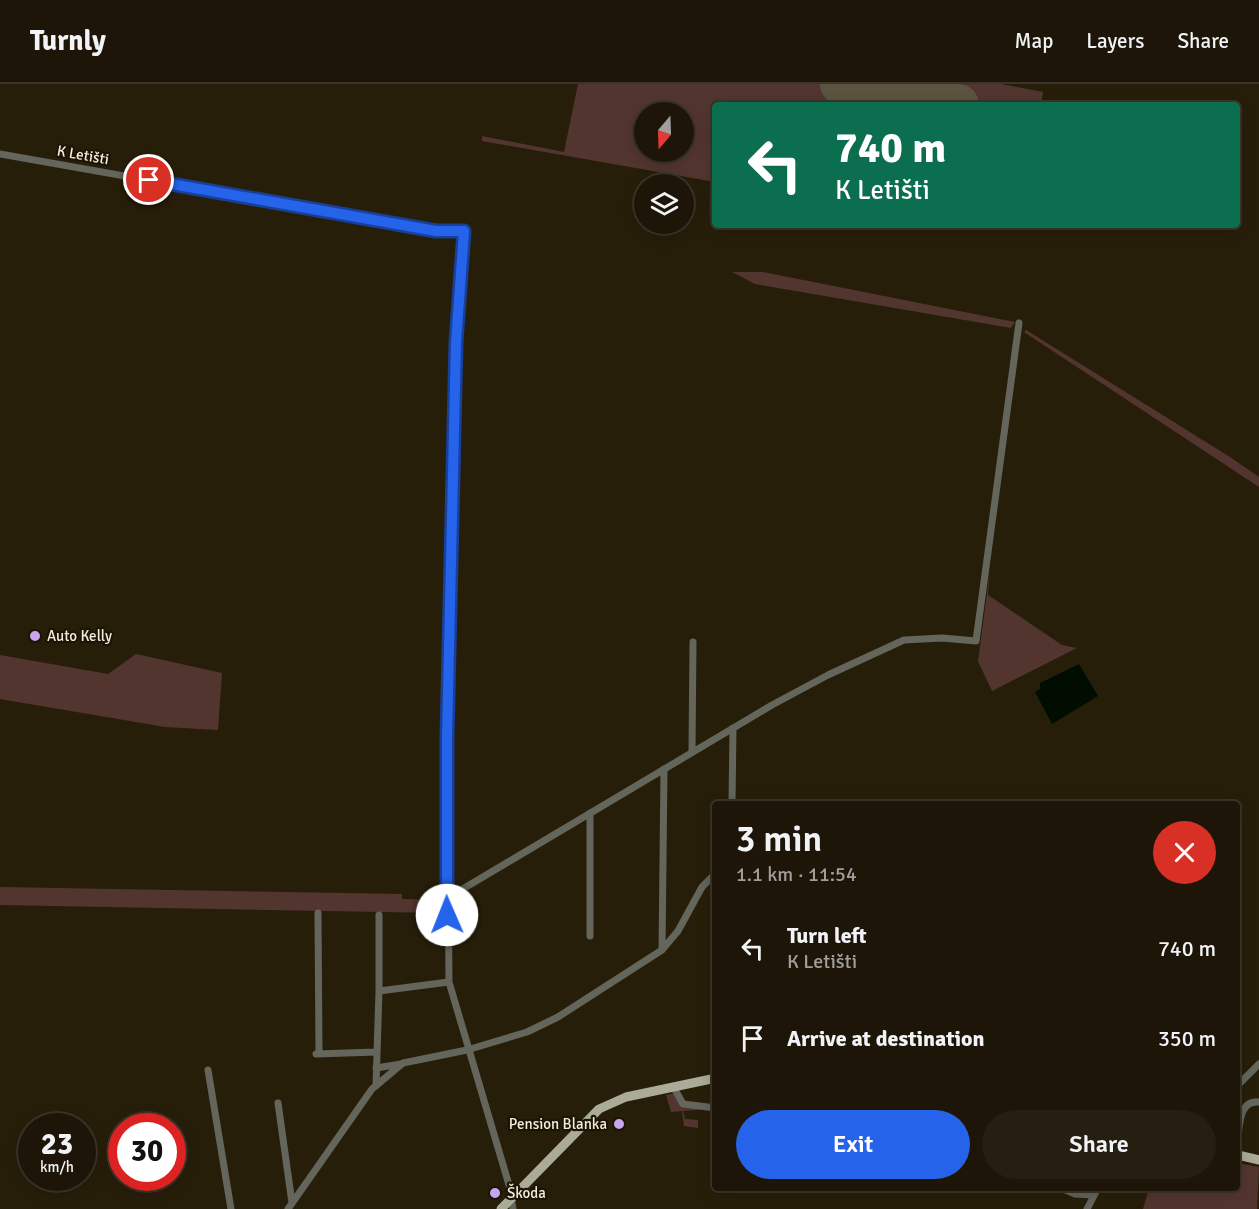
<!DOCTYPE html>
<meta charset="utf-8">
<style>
:root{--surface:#1d1608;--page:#251f12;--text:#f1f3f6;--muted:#a09f9c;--line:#3b3529;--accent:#2563eb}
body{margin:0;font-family:Signika,sans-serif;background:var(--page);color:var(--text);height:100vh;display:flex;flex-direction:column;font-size:22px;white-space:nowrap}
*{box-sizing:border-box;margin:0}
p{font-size:20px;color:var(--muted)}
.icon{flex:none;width:33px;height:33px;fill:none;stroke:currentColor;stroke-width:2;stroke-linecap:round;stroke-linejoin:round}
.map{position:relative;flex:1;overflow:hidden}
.panel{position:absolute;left:712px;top:717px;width:528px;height:390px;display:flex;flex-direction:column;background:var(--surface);border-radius:6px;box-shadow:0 3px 15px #0003,0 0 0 2px var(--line)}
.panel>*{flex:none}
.hud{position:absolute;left:712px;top:18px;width:528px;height:126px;border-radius:6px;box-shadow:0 3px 15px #0003,0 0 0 2px var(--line);background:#0b6e4f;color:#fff;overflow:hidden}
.needle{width:39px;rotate:199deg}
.tools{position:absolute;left:634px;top:18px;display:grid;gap:12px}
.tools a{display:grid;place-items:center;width:60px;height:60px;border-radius:50%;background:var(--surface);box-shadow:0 3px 15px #0003,0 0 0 2px var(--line);font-size:30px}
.speed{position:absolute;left:18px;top:1029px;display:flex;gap:12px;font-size:30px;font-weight:700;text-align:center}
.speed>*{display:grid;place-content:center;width:78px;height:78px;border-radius:50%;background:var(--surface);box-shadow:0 3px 15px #0003,0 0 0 2px var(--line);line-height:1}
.speed small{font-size:15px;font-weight:400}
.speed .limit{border:9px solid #d22;background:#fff;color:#111}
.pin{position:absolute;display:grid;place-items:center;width:51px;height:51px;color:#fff;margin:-26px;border:3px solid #fff;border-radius:50%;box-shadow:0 2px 6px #0007}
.me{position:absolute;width:66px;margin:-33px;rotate:359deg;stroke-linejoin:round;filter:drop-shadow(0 0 4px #0008)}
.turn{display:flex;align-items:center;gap:21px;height:126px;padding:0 24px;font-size:27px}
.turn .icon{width:78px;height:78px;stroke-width:2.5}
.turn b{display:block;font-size:42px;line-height:51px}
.round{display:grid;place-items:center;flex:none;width:63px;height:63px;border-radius:32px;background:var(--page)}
.head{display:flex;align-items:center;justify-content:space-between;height:102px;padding:0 24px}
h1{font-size:36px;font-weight:600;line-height:45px}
.action{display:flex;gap:12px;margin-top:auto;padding:12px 24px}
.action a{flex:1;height:69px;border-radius:36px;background:var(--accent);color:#fff;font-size:24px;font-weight:600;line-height:69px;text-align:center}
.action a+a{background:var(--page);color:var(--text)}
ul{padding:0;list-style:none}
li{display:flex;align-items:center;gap:18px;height:90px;padding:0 24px}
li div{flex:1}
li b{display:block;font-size:22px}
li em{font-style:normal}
header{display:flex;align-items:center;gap:36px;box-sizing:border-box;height:84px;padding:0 30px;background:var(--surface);border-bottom:2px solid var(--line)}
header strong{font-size:28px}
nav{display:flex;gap:33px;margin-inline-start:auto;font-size:21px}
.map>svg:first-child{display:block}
.green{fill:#533530;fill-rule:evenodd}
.water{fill:#000d00}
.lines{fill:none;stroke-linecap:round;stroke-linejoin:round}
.runway{stroke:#5c5341;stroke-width:42}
.minor{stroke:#64655b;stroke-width:7}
.major{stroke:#aaac97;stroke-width:9}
.route-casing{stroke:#184099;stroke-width:15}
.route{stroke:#2563eb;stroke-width:10}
.poi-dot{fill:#c7a6ef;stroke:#1d1503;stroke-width:2}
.labels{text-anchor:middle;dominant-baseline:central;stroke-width:4.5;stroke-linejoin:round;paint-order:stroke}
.street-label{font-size:15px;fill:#f3ece0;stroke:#1d1503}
.poi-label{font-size:15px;fill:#f3ece0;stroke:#1d1503;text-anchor:start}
</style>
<header>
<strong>Turnly</strong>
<nav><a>Map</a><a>Layers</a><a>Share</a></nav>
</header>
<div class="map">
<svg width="1259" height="1125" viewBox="0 0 1259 1125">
<rect width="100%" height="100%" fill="#271e0a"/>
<!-- green -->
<path class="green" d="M 578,0 L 1001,0 L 1043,8 L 1041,21 L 794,21 L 767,16 L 766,21 L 716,21 L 715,98 L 482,57 L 482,52 L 564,68 ZM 684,28 L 684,68 L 645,68 L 645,28 Z
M 732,188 L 763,188 L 1015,238 L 1011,244 L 755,200 Z
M 1026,246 L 1230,373 L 1259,393 L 1259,403 L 1024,248 Z
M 990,487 L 988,511 L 1062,561 L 1077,564 L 992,607 L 978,577 Z
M 136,570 L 222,589 L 218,646 L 165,643 L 0,615 L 0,571 L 108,590 Z
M 0,803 L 402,810 L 402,815 L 439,816 L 439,829 L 0,821 Z
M 676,1009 L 681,1021 L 706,1025 L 683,1027 L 685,1035 L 698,1036 L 698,1044 L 684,1042 L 682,1027 L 671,1028 L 666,1011 Z
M 1238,1079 L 1259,1083 L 1257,1125 L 1143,1125 L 1149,1104 L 1238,1104 Z"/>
<!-- water -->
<path class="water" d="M 1079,580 L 1098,612 L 1052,640 L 1035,608 L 1040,605 L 1040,599 Z"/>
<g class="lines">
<!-- runway -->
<path class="runway" d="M 841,0 L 958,21"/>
<!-- minor -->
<path class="minor" d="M 0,70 L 436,147 L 464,147 L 456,258 L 447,653 L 449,898 L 509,1101 L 513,1125
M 692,668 L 693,558
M 732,720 L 733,644
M 447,811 L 456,809 L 772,621 L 828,591 L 904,556 L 942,554 L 976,557 L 1019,239
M 318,829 L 319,970
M 590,852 L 590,729
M 662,866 L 664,685
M 379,907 L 379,831
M 316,970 L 376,968
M 376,984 L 401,980
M 208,986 L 231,1125
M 1238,1001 L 1259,980
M 376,1002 L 379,907 L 449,898
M 673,1002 L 683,1020 L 716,1024
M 278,1019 L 292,1119
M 1238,1052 C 1240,1038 1240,1016 1259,1018
M 1061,1104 L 1075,1110 L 1094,1111
M 288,1125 L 372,1005 L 403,979 L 467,966 L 527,948 L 558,933 L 662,866 L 678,847 L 702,803 L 713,792 L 716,792
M 1087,1125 L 1098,1104"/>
<!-- major -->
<path class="major" d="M 1238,1071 L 1259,1076
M 501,1125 L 599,1025 L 626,1013 L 716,994"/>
</g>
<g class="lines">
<!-- route casing -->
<g class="route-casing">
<path id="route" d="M 149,96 L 436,147 L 464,147 L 456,258 L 447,653 L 447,831"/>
</g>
<!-- route -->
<use href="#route" class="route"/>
</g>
<!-- markers -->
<g class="poi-dot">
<circle cx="35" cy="552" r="6"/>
<circle cx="619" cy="1040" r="6"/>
<circle cx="495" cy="1109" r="6"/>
</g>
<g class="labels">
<!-- street labels -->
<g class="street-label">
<text transform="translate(83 71) rotate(10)">K Letišti</text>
</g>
<!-- poi labels -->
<g class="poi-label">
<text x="47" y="552">Auto Kelly</text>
<text x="607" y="1040" text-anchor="end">Pension Blanka</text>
<text x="507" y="1109">Škoda</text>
</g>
</g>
</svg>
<div class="tools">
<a><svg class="needle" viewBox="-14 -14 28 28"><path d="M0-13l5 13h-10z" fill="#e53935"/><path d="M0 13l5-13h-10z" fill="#a09f9c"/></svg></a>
<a><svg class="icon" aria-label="layers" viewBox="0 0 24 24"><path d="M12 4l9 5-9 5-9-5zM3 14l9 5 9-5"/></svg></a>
</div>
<div class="speed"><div>23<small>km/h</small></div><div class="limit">30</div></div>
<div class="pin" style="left:149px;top:96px;background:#d93025"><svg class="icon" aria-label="arrive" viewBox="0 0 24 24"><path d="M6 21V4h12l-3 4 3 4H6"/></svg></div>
<svg class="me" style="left:447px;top:831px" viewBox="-20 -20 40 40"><circle r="19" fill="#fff"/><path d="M0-13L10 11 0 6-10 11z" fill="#2563eb"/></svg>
<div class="hud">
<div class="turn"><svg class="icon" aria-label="left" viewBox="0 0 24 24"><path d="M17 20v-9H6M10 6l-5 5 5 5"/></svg><div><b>740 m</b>K Letišti</div></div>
</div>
<section class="panel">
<div class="head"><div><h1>3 min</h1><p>1.1 km · 11:54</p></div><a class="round" style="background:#d93025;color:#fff"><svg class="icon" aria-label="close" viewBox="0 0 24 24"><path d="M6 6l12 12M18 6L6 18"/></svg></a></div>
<ul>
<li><svg class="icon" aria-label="left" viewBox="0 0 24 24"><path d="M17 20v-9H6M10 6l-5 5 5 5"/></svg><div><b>Turn left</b><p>K Letišti</p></div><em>740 m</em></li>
<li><svg class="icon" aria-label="arrive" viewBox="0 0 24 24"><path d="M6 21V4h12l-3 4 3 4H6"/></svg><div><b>Arrive at destination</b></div><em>350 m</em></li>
</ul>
<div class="action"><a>Exit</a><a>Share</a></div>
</section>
</div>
